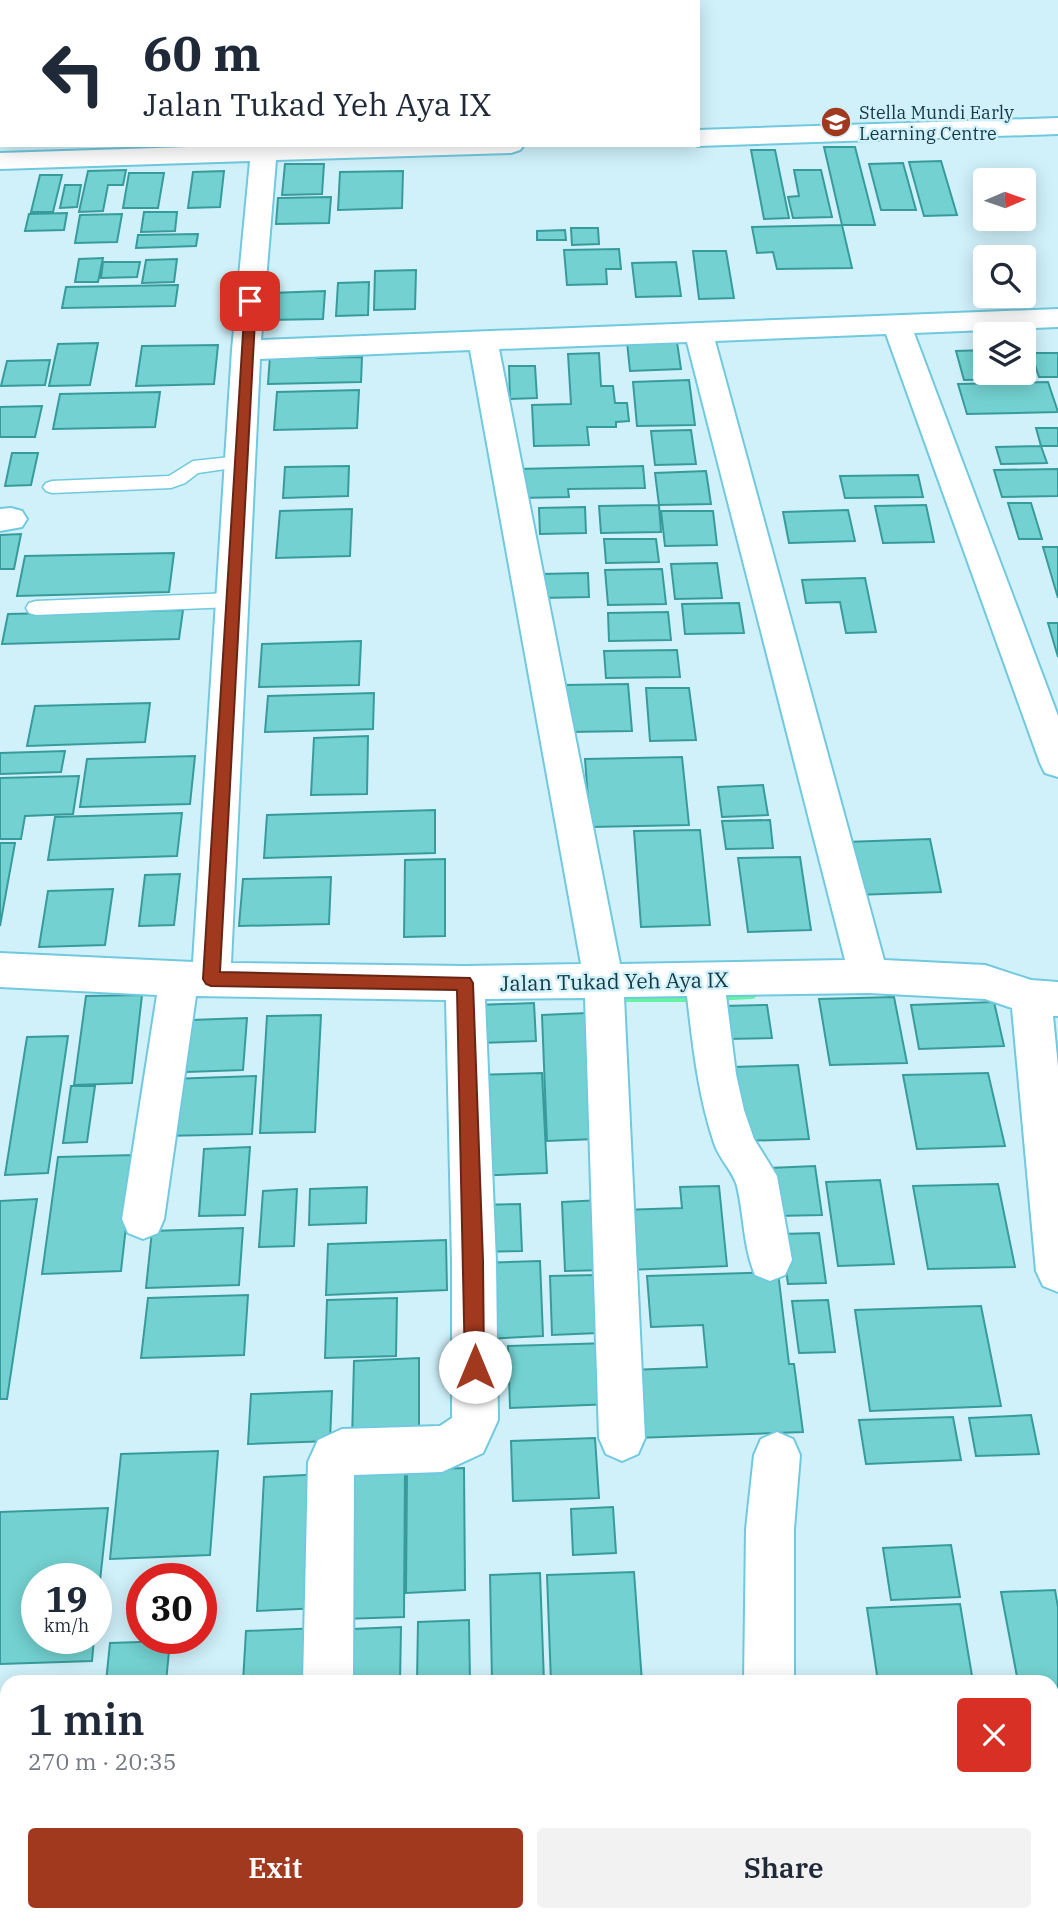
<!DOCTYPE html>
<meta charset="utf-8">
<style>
:root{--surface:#fff;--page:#f2f2f3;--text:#1f2937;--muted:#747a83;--accent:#a1391f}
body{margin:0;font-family:"IBM Plex Serif",serif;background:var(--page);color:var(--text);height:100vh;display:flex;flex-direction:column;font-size:26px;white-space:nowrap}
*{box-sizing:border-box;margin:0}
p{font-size:23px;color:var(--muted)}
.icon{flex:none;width:38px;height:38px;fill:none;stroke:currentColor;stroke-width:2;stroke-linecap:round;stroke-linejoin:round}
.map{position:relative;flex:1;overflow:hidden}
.side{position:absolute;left:0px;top:1675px;width:1059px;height:247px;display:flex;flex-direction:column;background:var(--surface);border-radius:21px 21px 0 0;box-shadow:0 4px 18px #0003}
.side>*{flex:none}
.banner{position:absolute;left:0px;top:0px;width:700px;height:147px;box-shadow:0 4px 18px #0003;background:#fff;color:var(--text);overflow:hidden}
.needle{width:46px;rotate:88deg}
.buttons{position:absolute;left:973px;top:168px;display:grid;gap:14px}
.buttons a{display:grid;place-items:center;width:63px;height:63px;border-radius:7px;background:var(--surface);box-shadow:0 4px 18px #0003;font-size:35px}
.speed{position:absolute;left:21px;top:1563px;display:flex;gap:14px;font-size:35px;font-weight:700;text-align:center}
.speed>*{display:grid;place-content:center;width:91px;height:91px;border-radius:50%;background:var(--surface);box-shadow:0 4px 18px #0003;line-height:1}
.speed small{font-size:18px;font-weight:400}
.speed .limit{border:10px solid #d22;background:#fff;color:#111}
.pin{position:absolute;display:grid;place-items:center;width:60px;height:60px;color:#fff;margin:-30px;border-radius:14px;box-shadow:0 4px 10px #0006}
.me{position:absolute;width:77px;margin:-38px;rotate:0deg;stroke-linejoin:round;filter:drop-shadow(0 0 5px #0008)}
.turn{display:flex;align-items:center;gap:24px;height:147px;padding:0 28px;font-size:32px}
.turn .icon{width:91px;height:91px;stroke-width:2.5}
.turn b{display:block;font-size:49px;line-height:60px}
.round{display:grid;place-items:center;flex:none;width:74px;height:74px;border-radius:7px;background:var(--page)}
.headline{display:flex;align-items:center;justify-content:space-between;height:119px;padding:0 28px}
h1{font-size:42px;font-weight:600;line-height:52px}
.action{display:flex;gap:14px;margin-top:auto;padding:14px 28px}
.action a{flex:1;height:80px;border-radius:7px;background:var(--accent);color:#fff;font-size:28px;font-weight:600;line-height:80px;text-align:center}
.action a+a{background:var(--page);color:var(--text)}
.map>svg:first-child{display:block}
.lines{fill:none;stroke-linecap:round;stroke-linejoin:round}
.stream{fill:#66f3a1;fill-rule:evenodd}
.building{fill:#73d2d1;stroke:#389b9b;stroke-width:2}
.service-casing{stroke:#70c9de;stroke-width:3}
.minor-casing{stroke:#70c9de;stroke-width:4}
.tertiary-casing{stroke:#70c9de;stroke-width:4}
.service{fill:#fff;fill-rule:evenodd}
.minor{fill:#fff;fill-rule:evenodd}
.tertiary{fill:#fff;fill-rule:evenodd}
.route{fill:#a1391f;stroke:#692514;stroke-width:2}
.labels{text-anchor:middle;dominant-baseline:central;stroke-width:5;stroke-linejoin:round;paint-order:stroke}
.far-poi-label{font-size:18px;fill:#133942;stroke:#d0f1fa;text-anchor:start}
.street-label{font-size:21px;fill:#133942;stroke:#d0f1fa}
</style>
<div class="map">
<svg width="1058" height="1921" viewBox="0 0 1058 1921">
<rect width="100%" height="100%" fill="#d0f1fa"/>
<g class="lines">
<!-- stream -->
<path class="stream" d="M 751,989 L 755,990 L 757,994 L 755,998 L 751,999 L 715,1001 L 711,1000 L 709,996 L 711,992 L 715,991 Z
M 610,992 L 690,992 L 694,993 L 696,997 L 694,1001 L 690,1002 L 610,1002 L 606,1001 L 604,997 L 606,993 Z"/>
</g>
<!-- building -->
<path class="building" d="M 427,0 L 494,0 L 494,2 L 427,2 Z
M 824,147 L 855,147 L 875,225 L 842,225 Z
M 751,150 L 775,150 L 789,218 L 764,219 Z
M 941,161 L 957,215 L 924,216 L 909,162 Z
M 903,163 L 916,210 L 881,210 L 869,164 Z
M 285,164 L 324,164 L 322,194 L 282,195 Z
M 126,170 L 123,185 L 108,185 L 103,211 L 79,212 L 88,171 Z
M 794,170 L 821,170 L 832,217 L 793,218 L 788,197 L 799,196 Z
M 224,171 L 220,207 L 188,208 L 193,172 Z
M 403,171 L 402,208 L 338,210 L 340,172 Z
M 129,173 L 164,173 L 158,208 L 123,208 Z
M 40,175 L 62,175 L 53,212 L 31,212 Z
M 65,185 L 81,185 L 77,207 L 60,208 Z
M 331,197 L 329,223 L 276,224 L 278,198 Z
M 144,212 L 177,212 L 175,231 L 141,232 Z
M 67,213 L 64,230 L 25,231 L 29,214 Z
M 122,214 L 117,242 L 75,243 L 80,215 Z
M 842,225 L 852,268 L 777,269 L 773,252 L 757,253 L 752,227 Z
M 571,228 L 598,228 L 599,244 L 572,245 Z
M 565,230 L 566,240 L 537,240 L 537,231 Z
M 198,234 L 196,246 L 136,248 L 138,235 Z
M 619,249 L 621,269 L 606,269 L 607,284 L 567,285 L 564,250 Z
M 693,251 L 726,251 L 734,298 L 699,299 Z
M 103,258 L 98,282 L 75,282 L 79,259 Z
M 177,259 L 174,282 L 142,283 L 146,260 Z
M 103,262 L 140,262 L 137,277 L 101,278 Z
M 676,262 L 681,296 L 636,297 L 632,263 Z
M 416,270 L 415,309 L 374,310 L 375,271 Z
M 369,282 L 368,315 L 336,316 L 338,283 Z
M 178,285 L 175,306 L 62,308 L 66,287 Z
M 325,291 L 323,319 L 267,320 L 270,293 Z
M 627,342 L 677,342 L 681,369 L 630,371 Z
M 98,343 L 90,385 L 49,386 L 58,344 Z
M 218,345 L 214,384 L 136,386 L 142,346 Z
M 985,350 L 985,373 L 1023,373 L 1025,379 L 964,380 L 956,351 Z
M 599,353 L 601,386 L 613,386 L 615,403 L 627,403 L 629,421 L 616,422 L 616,427 L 587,427 L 589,445 L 534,446 L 532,405 L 571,404 L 568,354 Z
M 1031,353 L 1058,353 L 1058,377 L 1039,377 Z
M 318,355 L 317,358 L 362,357 L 361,382 L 268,384 L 270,356 Z
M 50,360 L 45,385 L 1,386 L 7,361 Z
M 509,366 L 535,366 L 537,398 L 510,399 Z
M 689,380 L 695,425 L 637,426 L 633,382 Z
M 1048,382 L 1058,412 L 967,414 L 958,384 Z
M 359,390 L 357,428 L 274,430 L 277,392 Z
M 160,392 L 155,427 L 53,429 L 60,394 Z
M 42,406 L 35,437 L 0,437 L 0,407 Z
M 1036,428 L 1058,428 L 1058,446 L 1041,446 Z
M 691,430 L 696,464 L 655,465 L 651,431 Z
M 1041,446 L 1047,463 L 1001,464 L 996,447 Z
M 12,453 L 38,453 L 31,485 L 5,486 Z
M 349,466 L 348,496 L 283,498 L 285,467 Z
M 643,466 L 645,488 L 568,489 L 569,497 L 519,498 L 518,469 Z
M 1058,469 L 1058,496 L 1002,497 L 994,470 Z
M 706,471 L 711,504 L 659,505 L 655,473 Z
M 918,475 L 923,497 L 845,498 L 840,476 Z
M 1008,503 L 1031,503 L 1042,539 L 1019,539 Z
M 659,505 L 661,532 L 601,533 L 599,506 Z
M 926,505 L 934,542 L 883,543 L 875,506 Z
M 585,507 L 586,533 L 540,534 L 539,508 Z
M 352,509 L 350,556 L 276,558 L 280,511 Z
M 848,510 L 855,541 L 789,543 L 783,512 Z
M 661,511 L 713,511 L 717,545 L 665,546 Z
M 21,534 L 14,569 L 0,569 L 0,535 Z
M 604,539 L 656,539 L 659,562 L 606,563 Z
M 1043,547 L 1058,547 L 1058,598 Z
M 174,553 L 169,592 L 17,596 L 25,556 Z
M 717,563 L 722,598 L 675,599 L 671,564 Z
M 662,569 L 666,604 L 608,605 L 605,570 Z
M 588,573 L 589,597 L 542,598 L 541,574 Z
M 865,578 L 876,632 L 846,633 L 840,602 L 806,603 L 802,580 Z
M 739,603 L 744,633 L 685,634 L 682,604 Z
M 183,610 L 179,639 L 2,644 L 8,614 Z
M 668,612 L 671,640 L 609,641 L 608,613 Z
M 1048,623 L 1058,623 L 1058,657 Z
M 361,641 L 359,685 L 259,687 L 262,644 Z
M 677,650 L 680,677 L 606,678 L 604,651 Z
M 628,684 L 632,731 L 568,732 L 565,685 Z
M 646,688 L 689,688 L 696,740 L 650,741 Z
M 374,693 L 373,729 L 265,732 L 268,696 Z
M 150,703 L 145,742 L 27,746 L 35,706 Z
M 368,736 L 367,794 L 311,795 L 314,738 Z
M 65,751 L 61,772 L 0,774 L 0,753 Z
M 195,756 L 190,804 L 80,807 L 87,759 Z
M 682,757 L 689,825 L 590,827 L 585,759 Z
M 79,776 L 73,814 L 25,816 L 21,839 L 0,839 L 0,778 Z
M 763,785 L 768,815 L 722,817 L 718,787 Z
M 435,810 L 435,853 L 264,858 L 267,815 Z
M 182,813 L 177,856 L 48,860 L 55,817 Z
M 770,820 L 773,848 L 726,849 L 722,821 Z
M 700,830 L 710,925 L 641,927 L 634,831 Z
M 930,839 L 941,892 L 855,895 L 846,842 Z
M 0,843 L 15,843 L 0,926 Z
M 800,857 L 811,930 L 748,932 L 738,858 Z
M 445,859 L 445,936 L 404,937 L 405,860 Z
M 180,874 L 174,925 L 139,926 L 145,875 Z
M 331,877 L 329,924 L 239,926 L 243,879 Z
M 113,889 L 105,945 L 39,947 L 48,891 Z
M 142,995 L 132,1083 L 74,1085 L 86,996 Z
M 894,997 L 907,1063 L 830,1065 L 819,999 Z
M 994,1002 L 1004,1046 L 919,1049 L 911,1005 Z
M 534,1003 L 536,1041 L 478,1043 L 477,1005 Z
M 767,1005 L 772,1038 L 727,1039 L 723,1006 Z
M 587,1013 L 595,1139 L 547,1141 L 542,1015 Z
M 321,1015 L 315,1132 L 260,1133 L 267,1016 Z
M 247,1018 L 243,1070 L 186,1072 L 191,1020 Z
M 68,1036 L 48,1173 L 5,1175 L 27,1037 Z
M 798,1065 L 809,1139 L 742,1141 L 733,1067 Z
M 542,1073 L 547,1173 L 474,1176 L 472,1075 Z
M 988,1073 L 1005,1146 L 917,1149 L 903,1075 Z
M 256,1076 L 252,1134 L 163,1136 L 169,1079 Z
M 71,1086 L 95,1086 L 87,1142 L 63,1143 Z
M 250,1147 L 245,1215 L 199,1216 L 204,1149 Z
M 134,1155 L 121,1271 L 42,1274 L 58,1157 Z
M 815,1166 L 822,1215 L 776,1216 L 770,1168 Z
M 880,1180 L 894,1264 L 838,1266 L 826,1182 Z
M 998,1184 L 1015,1267 L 928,1269 L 913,1186 Z
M 719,1186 L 727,1266 L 627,1270 L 622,1210 L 682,1208 L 680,1187 Z
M 367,1187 L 366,1223 L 309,1225 L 310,1189 Z
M 297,1189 L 294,1246 L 259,1247 L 263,1191 Z
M 37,1199 L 7,1399 L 0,1399 L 0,1201 Z
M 602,1200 L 607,1270 L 565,1271 L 562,1202 Z
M 520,1204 L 522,1251 L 476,1252 L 475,1205 Z
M 243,1228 L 239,1285 L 146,1288 L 152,1231 Z
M 819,1233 L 826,1283 L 788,1284 L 781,1234 Z
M 446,1240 L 447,1290 L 326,1295 L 328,1244 Z
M 540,1261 L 543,1336 L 483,1339 L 481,1263 Z
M 778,1272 L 789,1364 L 794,1364 L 803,1432 L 635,1438 L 630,1370 L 707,1367 L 703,1325 L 651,1327 L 647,1276 Z
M 595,1275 L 598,1333 L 552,1335 L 550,1276 Z
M 248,1295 L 244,1355 L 141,1358 L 148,1298 Z
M 397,1298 L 396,1356 L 325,1358 L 327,1300 Z
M 828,1300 L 835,1352 L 799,1353 L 792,1301 Z
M 981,1306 L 1001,1406 L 870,1411 L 855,1310 Z
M 609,1343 L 613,1404 L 510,1408 L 508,1346 Z
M 419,1358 L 419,1437 L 352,1440 L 354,1361 Z
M 332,1391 L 330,1441 L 248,1444 L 251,1394 Z
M 1031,1415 L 1039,1454 L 976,1456 L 969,1418 Z
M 953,1417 L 961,1460 L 866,1464 L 859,1420 Z
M 595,1438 L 599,1498 L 513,1501 L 511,1441 Z
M 218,1451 L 210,1555 L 110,1559 L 121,1454 Z
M 464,1468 L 465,1590 L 406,1593 L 407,1470 Z
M 405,1471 L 404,1617 L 342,1619 L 346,1473 Z
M 325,1474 L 320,1608 L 257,1611 L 264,1477 Z
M 613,1507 L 616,1553 L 573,1555 L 571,1509 Z
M 108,1508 L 96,1617 L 96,1578 L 37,1578 L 37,1638 L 94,1638 L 92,1661 L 0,1664 L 0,1512 Z
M 951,1545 L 960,1597 L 891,1600 L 883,1548 Z
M 634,1572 L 642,1682 L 551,1682 L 547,1575 Z
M 540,1573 L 544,1682 L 492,1682 L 490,1575 Z
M 1055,1590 L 1058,1607 L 1058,1865 L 1052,1866 L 1052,1682 L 1018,1682 L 1001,1592 Z
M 960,1604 L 973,1682 L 878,1682 L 867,1608 Z
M 469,1620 L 470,1682 L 417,1682 L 418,1622 Z
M 401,1627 L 400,1682 L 351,1682 L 352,1629 Z
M 321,1628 L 319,1682 L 243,1682 L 246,1631 Z
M 170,1641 L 166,1682 L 106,1682 L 110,1643 Z"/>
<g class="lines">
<!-- service casing -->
<g class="service-casing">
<path id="service" d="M 240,456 L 246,458 L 249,462 L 246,466 L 198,473 L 185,483 L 171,488 L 52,493 L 46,491 L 43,487 L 46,483 L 52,481 L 169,476 L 193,461 Z
M 232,593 L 239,595 L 242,600 L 239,605 L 232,607 L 36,615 L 29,613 L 26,608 L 29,603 L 36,601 Z"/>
</g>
<!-- minor casing -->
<g class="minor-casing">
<path id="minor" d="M 258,0 L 282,0 L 282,2 L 258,2 Z
M 1058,118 L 1058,134 L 698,146 L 696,145 L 698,130 Z
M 251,145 L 524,145 L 520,150 L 511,153 L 276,160 L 261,340 L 1058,309 L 1058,327 L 914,333 L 1058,716 L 1058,777 L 1045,773 L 1040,763 L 886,334 L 715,341 L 884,960 L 985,965 L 1031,980 L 1058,982 L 1058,1016 L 1053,1016 L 1058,1067 L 1058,1292 L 1043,1286 L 1036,1271 L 1012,1008 L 985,999 L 869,993 L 726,995 L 736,1074 L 744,1110 L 754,1139 L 777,1176 L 792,1260 L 785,1275 L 770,1281 L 755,1275 C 743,1246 744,1215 737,1186 C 733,1171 719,1159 714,1143 C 698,1095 693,1047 687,996 L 624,997 L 645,1438 L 638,1454 L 622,1461 L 606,1454 L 599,1438 L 585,998 L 485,999 L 496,1261 L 498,1420 L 483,1453 L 442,1472 L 354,1475 L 353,1682 L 303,1682 L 308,1462 L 318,1440 L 342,1429 L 440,1426 L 452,1418 L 452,1261 L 446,1000 L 196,996 L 164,1219 L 158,1233 L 143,1239 L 128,1233 L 122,1219 L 157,995 L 0,987 L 0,953 L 193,962 L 232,350 L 250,161 L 0,169 L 0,153 ZM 687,342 L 845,960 L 620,964 L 499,349 ZM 470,350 L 581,964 L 465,966 L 231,963 L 260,359 Z
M 11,508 L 22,511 L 27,519 L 22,527 L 0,531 L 0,509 Z
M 777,1432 L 793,1439 L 800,1455 L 794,1529 L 794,1682 L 744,1682 L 746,1529 L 754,1455 L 761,1439 Z
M 166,1914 L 220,1914 L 219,1921 L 165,1921 Z
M 577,1914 L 631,1914 L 631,1921 L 577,1921 Z"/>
</g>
<!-- tertiary casing -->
<g class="tertiary-casing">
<path id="tertiary" d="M 0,1886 L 7,1886 L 7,1914 L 33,1914 L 30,1921 L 0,1921 Z
M 663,1914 L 811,1914 L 814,1921 L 666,1921 Z"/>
</g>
<!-- service -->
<use href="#service" class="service"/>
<!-- minor -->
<use href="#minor" class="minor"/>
<!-- tertiary -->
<use href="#tertiary" class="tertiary"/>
</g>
<!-- route -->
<path class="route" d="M 250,298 L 256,301 L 220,972 L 470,978 L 473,983 L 483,1261 L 484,1367 L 481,1373 L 475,1376 L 468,1373 L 465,1367 L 457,990 L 211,986 L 206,984 L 203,979 L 245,301 Z"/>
<!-- icons -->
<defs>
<g id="school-disc" transform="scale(1.575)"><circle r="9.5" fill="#a1391f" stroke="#d0f1fa"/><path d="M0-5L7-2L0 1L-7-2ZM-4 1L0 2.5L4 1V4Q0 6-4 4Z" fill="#fff"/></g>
</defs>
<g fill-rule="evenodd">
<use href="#school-disc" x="836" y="122"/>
</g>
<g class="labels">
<!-- far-poi labels -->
<g class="far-poi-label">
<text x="859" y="112">Stella Mundi Early<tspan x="859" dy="21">Learning Centre</tspan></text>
</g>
<!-- street labels -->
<g class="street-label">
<text transform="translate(614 981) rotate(-1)">Jalan Tukad Yeh Aya IX</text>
</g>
</g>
</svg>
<div class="buttons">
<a><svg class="needle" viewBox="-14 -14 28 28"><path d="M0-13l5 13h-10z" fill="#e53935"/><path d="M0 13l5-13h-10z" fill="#747a83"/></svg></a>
<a><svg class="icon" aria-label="search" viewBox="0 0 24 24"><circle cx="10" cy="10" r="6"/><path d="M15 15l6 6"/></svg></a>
<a><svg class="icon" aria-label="layers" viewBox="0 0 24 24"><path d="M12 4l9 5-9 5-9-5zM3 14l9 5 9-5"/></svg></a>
</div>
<div class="speed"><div>19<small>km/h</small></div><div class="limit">30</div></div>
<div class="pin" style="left:250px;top:301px;background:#d93025"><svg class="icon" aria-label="arrive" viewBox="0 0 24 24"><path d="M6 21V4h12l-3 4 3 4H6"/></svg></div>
<svg class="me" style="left:475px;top:1367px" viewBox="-20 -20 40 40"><circle r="19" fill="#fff"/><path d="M0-13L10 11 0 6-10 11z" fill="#a1391f"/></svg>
<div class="banner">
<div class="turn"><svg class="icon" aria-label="left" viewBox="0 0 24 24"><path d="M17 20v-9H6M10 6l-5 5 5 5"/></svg><div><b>60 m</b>Jalan Tukad Yeh Aya IX</div></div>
</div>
<section class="side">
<div class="headline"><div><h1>1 min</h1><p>270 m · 20:35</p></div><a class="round" style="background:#d93025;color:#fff"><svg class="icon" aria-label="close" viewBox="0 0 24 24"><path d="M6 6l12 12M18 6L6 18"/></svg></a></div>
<div class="action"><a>Exit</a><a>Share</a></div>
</section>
</div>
